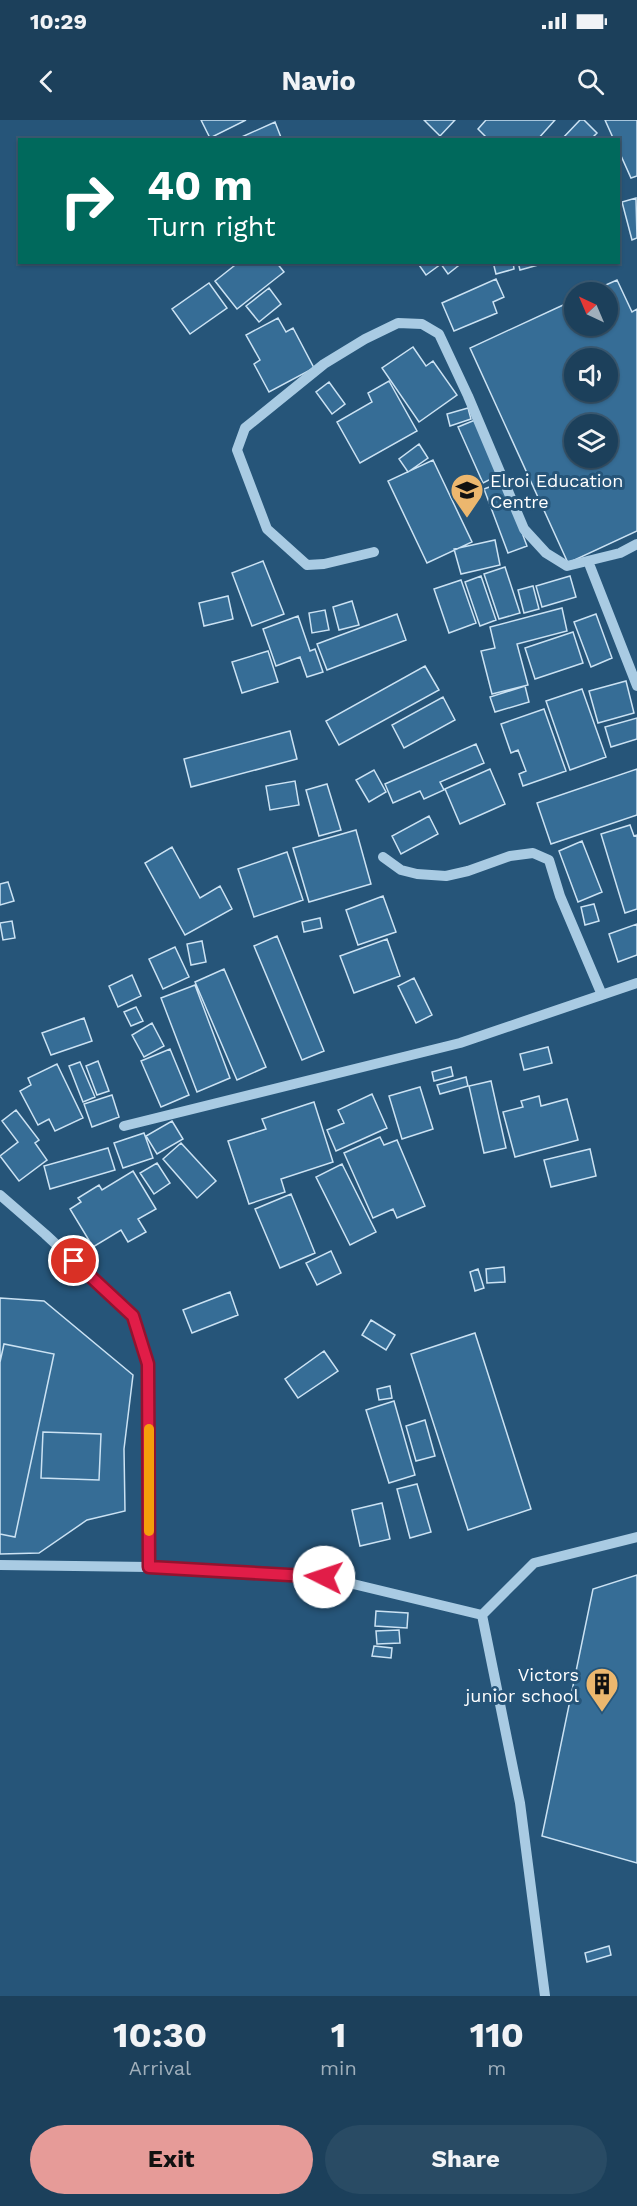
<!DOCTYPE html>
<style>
:root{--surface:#1c405b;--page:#294b64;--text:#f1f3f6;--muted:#a0afbb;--line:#3a5971;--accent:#e69b98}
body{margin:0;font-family:"Work Sans",sans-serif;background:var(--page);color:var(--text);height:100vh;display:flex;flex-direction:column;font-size:22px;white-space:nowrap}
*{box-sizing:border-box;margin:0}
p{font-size:20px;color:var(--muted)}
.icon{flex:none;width:33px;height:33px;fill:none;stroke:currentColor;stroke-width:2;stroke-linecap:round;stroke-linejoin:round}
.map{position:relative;height:1876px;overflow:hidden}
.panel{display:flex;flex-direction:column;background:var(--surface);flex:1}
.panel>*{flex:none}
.top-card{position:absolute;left:18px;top:18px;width:602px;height:126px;border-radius:0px;box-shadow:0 2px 4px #0004,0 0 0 2px var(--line);background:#00695c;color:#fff;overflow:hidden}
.needle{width:39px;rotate:316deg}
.fabs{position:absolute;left:564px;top:162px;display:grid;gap:12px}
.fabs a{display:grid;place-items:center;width:54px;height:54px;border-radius:50%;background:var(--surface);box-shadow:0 2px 4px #0004,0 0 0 2px var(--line);font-size:30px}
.pin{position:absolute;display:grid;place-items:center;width:51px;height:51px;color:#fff;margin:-26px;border:3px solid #fff;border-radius:50%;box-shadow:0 2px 6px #0007}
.me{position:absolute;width:66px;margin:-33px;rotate:274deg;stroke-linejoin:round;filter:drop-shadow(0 0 4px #0008)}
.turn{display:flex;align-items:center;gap:21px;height:126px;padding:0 30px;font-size:27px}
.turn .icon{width:78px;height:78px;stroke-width:2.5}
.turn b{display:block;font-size:42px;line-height:51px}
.eta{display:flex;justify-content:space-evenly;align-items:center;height:102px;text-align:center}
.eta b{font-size:36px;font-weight:700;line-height:42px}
.primary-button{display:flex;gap:12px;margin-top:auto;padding:12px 30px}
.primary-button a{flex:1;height:69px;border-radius:36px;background:var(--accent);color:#111;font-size:24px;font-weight:700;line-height:69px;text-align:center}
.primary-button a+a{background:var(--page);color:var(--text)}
.status{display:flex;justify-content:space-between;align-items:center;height:42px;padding:0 30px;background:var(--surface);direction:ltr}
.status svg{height:16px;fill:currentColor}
header{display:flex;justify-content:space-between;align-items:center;height:78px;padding:0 30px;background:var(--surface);font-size:27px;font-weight:700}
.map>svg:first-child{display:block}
.building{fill:#366d96;stroke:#cbe2f3;stroke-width:1.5;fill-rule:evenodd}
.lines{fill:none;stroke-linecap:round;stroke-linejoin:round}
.minor{stroke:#a9cbe3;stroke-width:10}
.route-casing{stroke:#92132f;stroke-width:15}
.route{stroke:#e11d48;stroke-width:10}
.slow{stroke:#f59e0b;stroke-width:10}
.labels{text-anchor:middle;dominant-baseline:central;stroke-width:6;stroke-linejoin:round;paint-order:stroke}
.poi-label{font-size:18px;fill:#fff;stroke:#265579;text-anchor:start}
</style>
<div class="status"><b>10:29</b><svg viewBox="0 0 49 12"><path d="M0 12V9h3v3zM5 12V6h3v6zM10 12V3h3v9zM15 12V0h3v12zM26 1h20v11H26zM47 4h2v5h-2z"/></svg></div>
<header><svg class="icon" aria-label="back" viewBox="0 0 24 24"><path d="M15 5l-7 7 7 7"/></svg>Navio<svg class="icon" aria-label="search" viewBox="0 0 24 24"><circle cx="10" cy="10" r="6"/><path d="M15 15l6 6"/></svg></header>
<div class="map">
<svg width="637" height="1876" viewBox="0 0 637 1876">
<rect width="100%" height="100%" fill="#265579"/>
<!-- building -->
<path class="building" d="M 201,0 L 246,0 L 210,18 Z
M 424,0 L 455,0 L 440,16 Z
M 486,0 L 555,0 L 537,20 L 489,20 L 478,9 Z
M 580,0 L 584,0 L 597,13 L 590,20 L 561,20 Z
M 605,0 L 637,0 L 637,56 L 631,58 L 618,29 L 618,20 L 614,20 Z
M 275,2 L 282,20 L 235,20 Z
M 636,78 L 637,118 L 632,120 L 622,82 Z
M 239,142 L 276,142 L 284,152 L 237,189 L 215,161 Z
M 417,142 L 463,142 L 448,154 L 441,144 L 426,155 Z
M 493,142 L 513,142 L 514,149 L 496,154 Z
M 518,142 L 549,142 L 520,150 Z
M 496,159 L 504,177 L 493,182 L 497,193 L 454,211 L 442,183 Z
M 617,160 L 632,192 L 637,189 L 637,411 L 568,443 L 470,228 L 574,180 L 574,206 L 608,206 L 608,172 L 590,172 ZM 574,238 L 608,238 L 608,272 L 574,272 ZM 574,304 L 608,304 L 608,338 L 574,338 Z
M 209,163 L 227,188 L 190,214 L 172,189 Z
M 269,168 L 281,184 L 259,202 L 246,186 Z
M 278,198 L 286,212 L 293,208 L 314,248 L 269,272 L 254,244 L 260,240 L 246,215 Z
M 413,227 L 426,246 L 433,241 L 457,275 L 419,302 L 382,248 Z
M 389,261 L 417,311 L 360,343 L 337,302 L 372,282 L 368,273 Z
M 329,262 L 345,284 L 332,294 L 316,272 Z
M 468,288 L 471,299 L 450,306 L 447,294 Z
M 475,300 L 499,355 L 483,363 L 458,307 Z
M 419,324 L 428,338 L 408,352 L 399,339 Z
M 433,340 L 472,422 L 427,443 L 388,361 Z
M 503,362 L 527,426 L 508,433 L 484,369 Z
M 495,420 L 500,445 L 461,454 L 454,429 Z
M 263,441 L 284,494 L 252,506 L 232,453 Z
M 505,447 L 520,493 L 499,499 L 484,454 Z
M 481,456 L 496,500 L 480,506 L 465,462 Z
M 570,456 L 576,477 L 542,487 L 536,466 Z
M 461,460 L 476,503 L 449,513 L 434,469 Z
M 533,466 L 539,489 L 524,493 L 518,470 Z
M 228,476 L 233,499 L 204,506 L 199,483 Z
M 352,481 L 359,505 L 339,510 L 333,487 Z
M 562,488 L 567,511 L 517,524 L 528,565 L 492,574 L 481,531 L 495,528 L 490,507 Z
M 325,490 L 329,510 L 312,513 L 309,493 Z
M 397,494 L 406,520 L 327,550 L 317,524 Z
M 596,494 L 612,538 L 591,547 L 574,502 Z
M 298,496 L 310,531 L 315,529 L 323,552 L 307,557 L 300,537 L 276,546 L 263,509 Z
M 573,512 L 583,543 L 535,559 L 525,528 Z
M 268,531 L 278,562 L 242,573 L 232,542 Z
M 425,546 L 439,570 L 339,625 L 326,601 Z
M 626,561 L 634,593 L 598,603 L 589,571 Z
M 525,566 L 529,582 L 495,592 L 490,577 Z
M 582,569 L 606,637 L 570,650 L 546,581 Z
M 443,577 L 455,600 L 404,628 L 392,605 Z
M 544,589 L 566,651 L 523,666 L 519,654 L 526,651 L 518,630 L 511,633 L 501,604 Z
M 637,598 L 637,619 L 611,627 L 605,607 Z
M 290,611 L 297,639 L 191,667 L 184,639 Z
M 476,624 L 484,643 L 440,662 L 444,670 L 424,679 L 420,671 L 393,683 L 385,664 Z
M 490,649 L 505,684 L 460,704 L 445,669 Z
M 637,649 L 637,695 L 551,724 L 537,683 Z
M 374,650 L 386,672 L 369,682 L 356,660 Z
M 295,661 L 299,685 L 270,690 L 266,666 Z
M 327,664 L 341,710 L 319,716 L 306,670 Z
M 429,696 L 438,714 L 401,734 L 392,716 Z
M 630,705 L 634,716 L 637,715 L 637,789 L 625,793 L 601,714 Z
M 356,710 L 371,764 L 309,782 L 293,728 Z
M 582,721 L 602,772 L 578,782 L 559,731 Z
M 172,727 L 200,778 L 220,766 L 232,789 L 185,815 L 145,743 Z
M 287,732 L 303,780 L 254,797 L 238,749 Z
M 8,762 L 14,781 L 0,785 L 0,764 Z
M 383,776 L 396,812 L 358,825 L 346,790 Z
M 594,784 L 599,801 L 585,805 L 581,787 Z
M 320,798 L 322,808 L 304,812 L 302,802 Z
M 12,801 L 15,818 L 3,820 L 0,803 Z
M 637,804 L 637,835 L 618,842 L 609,814 Z
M 277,816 L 324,931 L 302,940 L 254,826 Z
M 387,819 L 400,856 L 354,873 L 340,836 Z
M 202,821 L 206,842 L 191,845 L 187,824 Z
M 175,827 L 189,857 L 163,869 L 149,839 Z
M 224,849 L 266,947 L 237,960 L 195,862 Z
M 132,855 L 141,876 L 118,887 L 109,866 Z
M 414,858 L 432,895 L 416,903 L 398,866 Z
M 195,865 L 230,958 L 197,972 L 161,878 Z
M 136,887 L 143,901 L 131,906 L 124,892 Z
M 84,898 L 92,921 L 51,935 L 42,913 Z
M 152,903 L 164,926 L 144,937 L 132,915 Z
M 548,927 L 552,943 L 524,950 L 520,934 Z
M 170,929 L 189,975 L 161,987 L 141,941 Z
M 98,941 L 109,971 L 97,975 L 86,946 Z
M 80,942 L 95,977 L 83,982 L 69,946 Z
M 57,944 L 83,998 L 55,1011 L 49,999 L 38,1005 L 20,971 L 31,965 L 28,958 Z
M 451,947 L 453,956 L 434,961 L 432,952 Z
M 466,957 L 468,966 L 440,974 L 437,965 Z
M 491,961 L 506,1028 L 484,1033 L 469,966 Z
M 420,967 L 433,1009 L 402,1019 L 389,976 Z
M 372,974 L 387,1008 L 336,1031 L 327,1010 L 344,1003 L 338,990 Z
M 112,975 L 119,997 L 92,1007 L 84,984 Z
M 539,976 L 541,986 L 567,979 L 578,1020 L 515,1037 L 503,992 L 523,987 L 521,981 Z
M 314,982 L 333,1042 L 281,1059 L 285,1072 L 249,1084 L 228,1021 L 266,1009 L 262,999 Z
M 16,990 L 39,1020 L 35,1023 L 47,1040 L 19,1061 L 0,1036 L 18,1022 L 2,1001 Z
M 172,1001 L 183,1019 L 157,1034 L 146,1016 Z
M 144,1013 L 153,1038 L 123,1048 L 114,1023 Z
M 380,1017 L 384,1025 L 397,1020 L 425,1086 L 397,1098 L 393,1089 L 373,1098 L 344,1033 Z
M 181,1023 L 216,1061 L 197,1078 L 163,1039 Z
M 108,1028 L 115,1050 L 50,1069 L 44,1046 Z
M 590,1029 L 596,1056 L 551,1067 L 544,1040 Z
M 157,1043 L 170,1063 L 154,1074 L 140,1053 Z
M 342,1044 L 376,1112 L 350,1125 L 316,1057 Z
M 133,1051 L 156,1089 L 138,1099 L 146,1112 L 128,1122 L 121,1110 L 93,1127 L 70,1089 L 81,1082 L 78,1078 L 99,1065 L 102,1070 Z
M 291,1074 L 315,1133 L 280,1148 L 255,1089 Z
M 331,1131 L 341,1153 L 317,1165 L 306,1143 Z
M 504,1147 L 505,1162 L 487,1163 L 486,1149 Z
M 478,1149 L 484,1168 L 475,1171 L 470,1152 Z
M 230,1172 L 238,1195 L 192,1213 L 183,1190 Z
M 0,1178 L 44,1181 L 133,1255 L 124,1329 L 125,1391 L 87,1400 L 39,1433 L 0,1434 L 0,1414 L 15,1417 L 54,1234 L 4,1224 L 0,1242 ZM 43,1312 L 101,1314 L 99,1360 L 41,1358 Z
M 371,1200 L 395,1215 L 386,1230 L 362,1215 Z
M 475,1213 L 531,1389 L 468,1410 L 411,1234 Z
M 4,1224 L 54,1234 L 15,1417 L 0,1414 L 0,1242 Z
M 324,1231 L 338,1251 L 298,1278 L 285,1259 Z
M 390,1266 L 392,1278 L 379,1280 L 377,1269 Z
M 394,1281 L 415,1355 L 389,1363 L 366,1290 Z
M 425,1300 L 435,1336 L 416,1341 L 406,1306 Z
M 43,1312 L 101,1314 L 99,1360 L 41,1358 Z
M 417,1364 L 431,1412 L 410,1418 L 397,1369 Z
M 382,1383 L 390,1419 L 360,1426 L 352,1390 Z
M 637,1455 L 637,1743 L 542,1716 L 593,1469 Z
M 376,1491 L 408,1493 L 407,1508 L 375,1506 Z
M 399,1510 L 400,1523 L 377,1524 L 376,1511 Z
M 374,1526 L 392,1528 L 391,1538 L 372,1536 Z
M 609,1826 L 611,1835 L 587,1842 L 585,1833 Z"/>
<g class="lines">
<!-- minor -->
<path class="minor" d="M 374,432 L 324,444 L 307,445 L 267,409 L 237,330 L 245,308 L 324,244 L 365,219 L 398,203 L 422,204 L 439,214 L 468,276 L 524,409 L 546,433 L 567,446 L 620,433 L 637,424
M 588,441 L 637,566
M 383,737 L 401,750 L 417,754 L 446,756 L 468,751 L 510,736 L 533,733 L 549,740 L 560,776 L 602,875
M 124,1006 L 460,923 L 637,863
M 0,1075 L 45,1114 L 133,1196 L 148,1244 L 149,1447
M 0,1445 L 149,1447 L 324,1457 L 482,1495 L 534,1443 L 637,1417
M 482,1495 L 520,1683 L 545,1876"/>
</g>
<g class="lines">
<!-- route casing -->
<g class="route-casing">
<path id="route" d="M 74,1141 L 133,1196 L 148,1244 L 149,1447 L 324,1457"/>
</g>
<!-- route -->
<use href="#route" class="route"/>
<!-- slow -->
<path class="slow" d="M 149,1411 L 149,1309"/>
</g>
<!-- icons -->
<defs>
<g id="school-pin" transform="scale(1.725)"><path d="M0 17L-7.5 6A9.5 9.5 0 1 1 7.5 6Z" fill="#ecb76e" stroke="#265579"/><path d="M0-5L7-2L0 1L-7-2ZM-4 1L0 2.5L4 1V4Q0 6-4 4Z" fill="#111"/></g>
<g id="building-pin" transform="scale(1.725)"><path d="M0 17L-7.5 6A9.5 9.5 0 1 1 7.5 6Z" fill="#ecb76e" stroke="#265579"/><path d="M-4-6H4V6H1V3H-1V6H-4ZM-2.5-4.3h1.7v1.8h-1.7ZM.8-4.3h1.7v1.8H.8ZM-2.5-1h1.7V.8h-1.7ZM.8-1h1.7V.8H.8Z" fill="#111"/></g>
</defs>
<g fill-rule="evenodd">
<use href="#school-pin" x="467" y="370"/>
<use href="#building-pin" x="602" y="1564"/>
</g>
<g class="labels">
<!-- poi labels -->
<g class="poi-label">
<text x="490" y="360">Elroi Education<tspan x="490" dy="21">Centre</tspan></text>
<text x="579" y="1554" text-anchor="end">Victors<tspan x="579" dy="21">junior school</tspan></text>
</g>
</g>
</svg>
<div class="fabs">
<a><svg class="needle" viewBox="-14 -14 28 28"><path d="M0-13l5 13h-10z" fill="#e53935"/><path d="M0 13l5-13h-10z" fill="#a0afbb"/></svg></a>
<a><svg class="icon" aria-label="sound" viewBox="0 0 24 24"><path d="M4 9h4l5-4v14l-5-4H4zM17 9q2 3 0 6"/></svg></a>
<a><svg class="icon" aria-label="layers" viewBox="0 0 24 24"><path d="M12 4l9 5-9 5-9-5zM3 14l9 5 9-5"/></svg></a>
</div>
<div class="pin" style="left:74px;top:1141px;background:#d93025"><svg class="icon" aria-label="arrive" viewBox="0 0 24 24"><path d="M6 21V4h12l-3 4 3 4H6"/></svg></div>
<svg class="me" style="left:324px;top:1457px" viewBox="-20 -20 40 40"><circle r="19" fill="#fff"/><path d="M0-13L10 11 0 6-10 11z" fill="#e11d48"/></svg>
<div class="top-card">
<div class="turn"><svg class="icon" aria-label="right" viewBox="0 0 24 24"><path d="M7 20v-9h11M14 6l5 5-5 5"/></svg><div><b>40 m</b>Turn right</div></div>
</div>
</div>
<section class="panel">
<div class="eta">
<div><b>10:30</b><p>Arrival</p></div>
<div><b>1</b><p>min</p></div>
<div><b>110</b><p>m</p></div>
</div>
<div class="primary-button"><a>Exit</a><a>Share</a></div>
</section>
